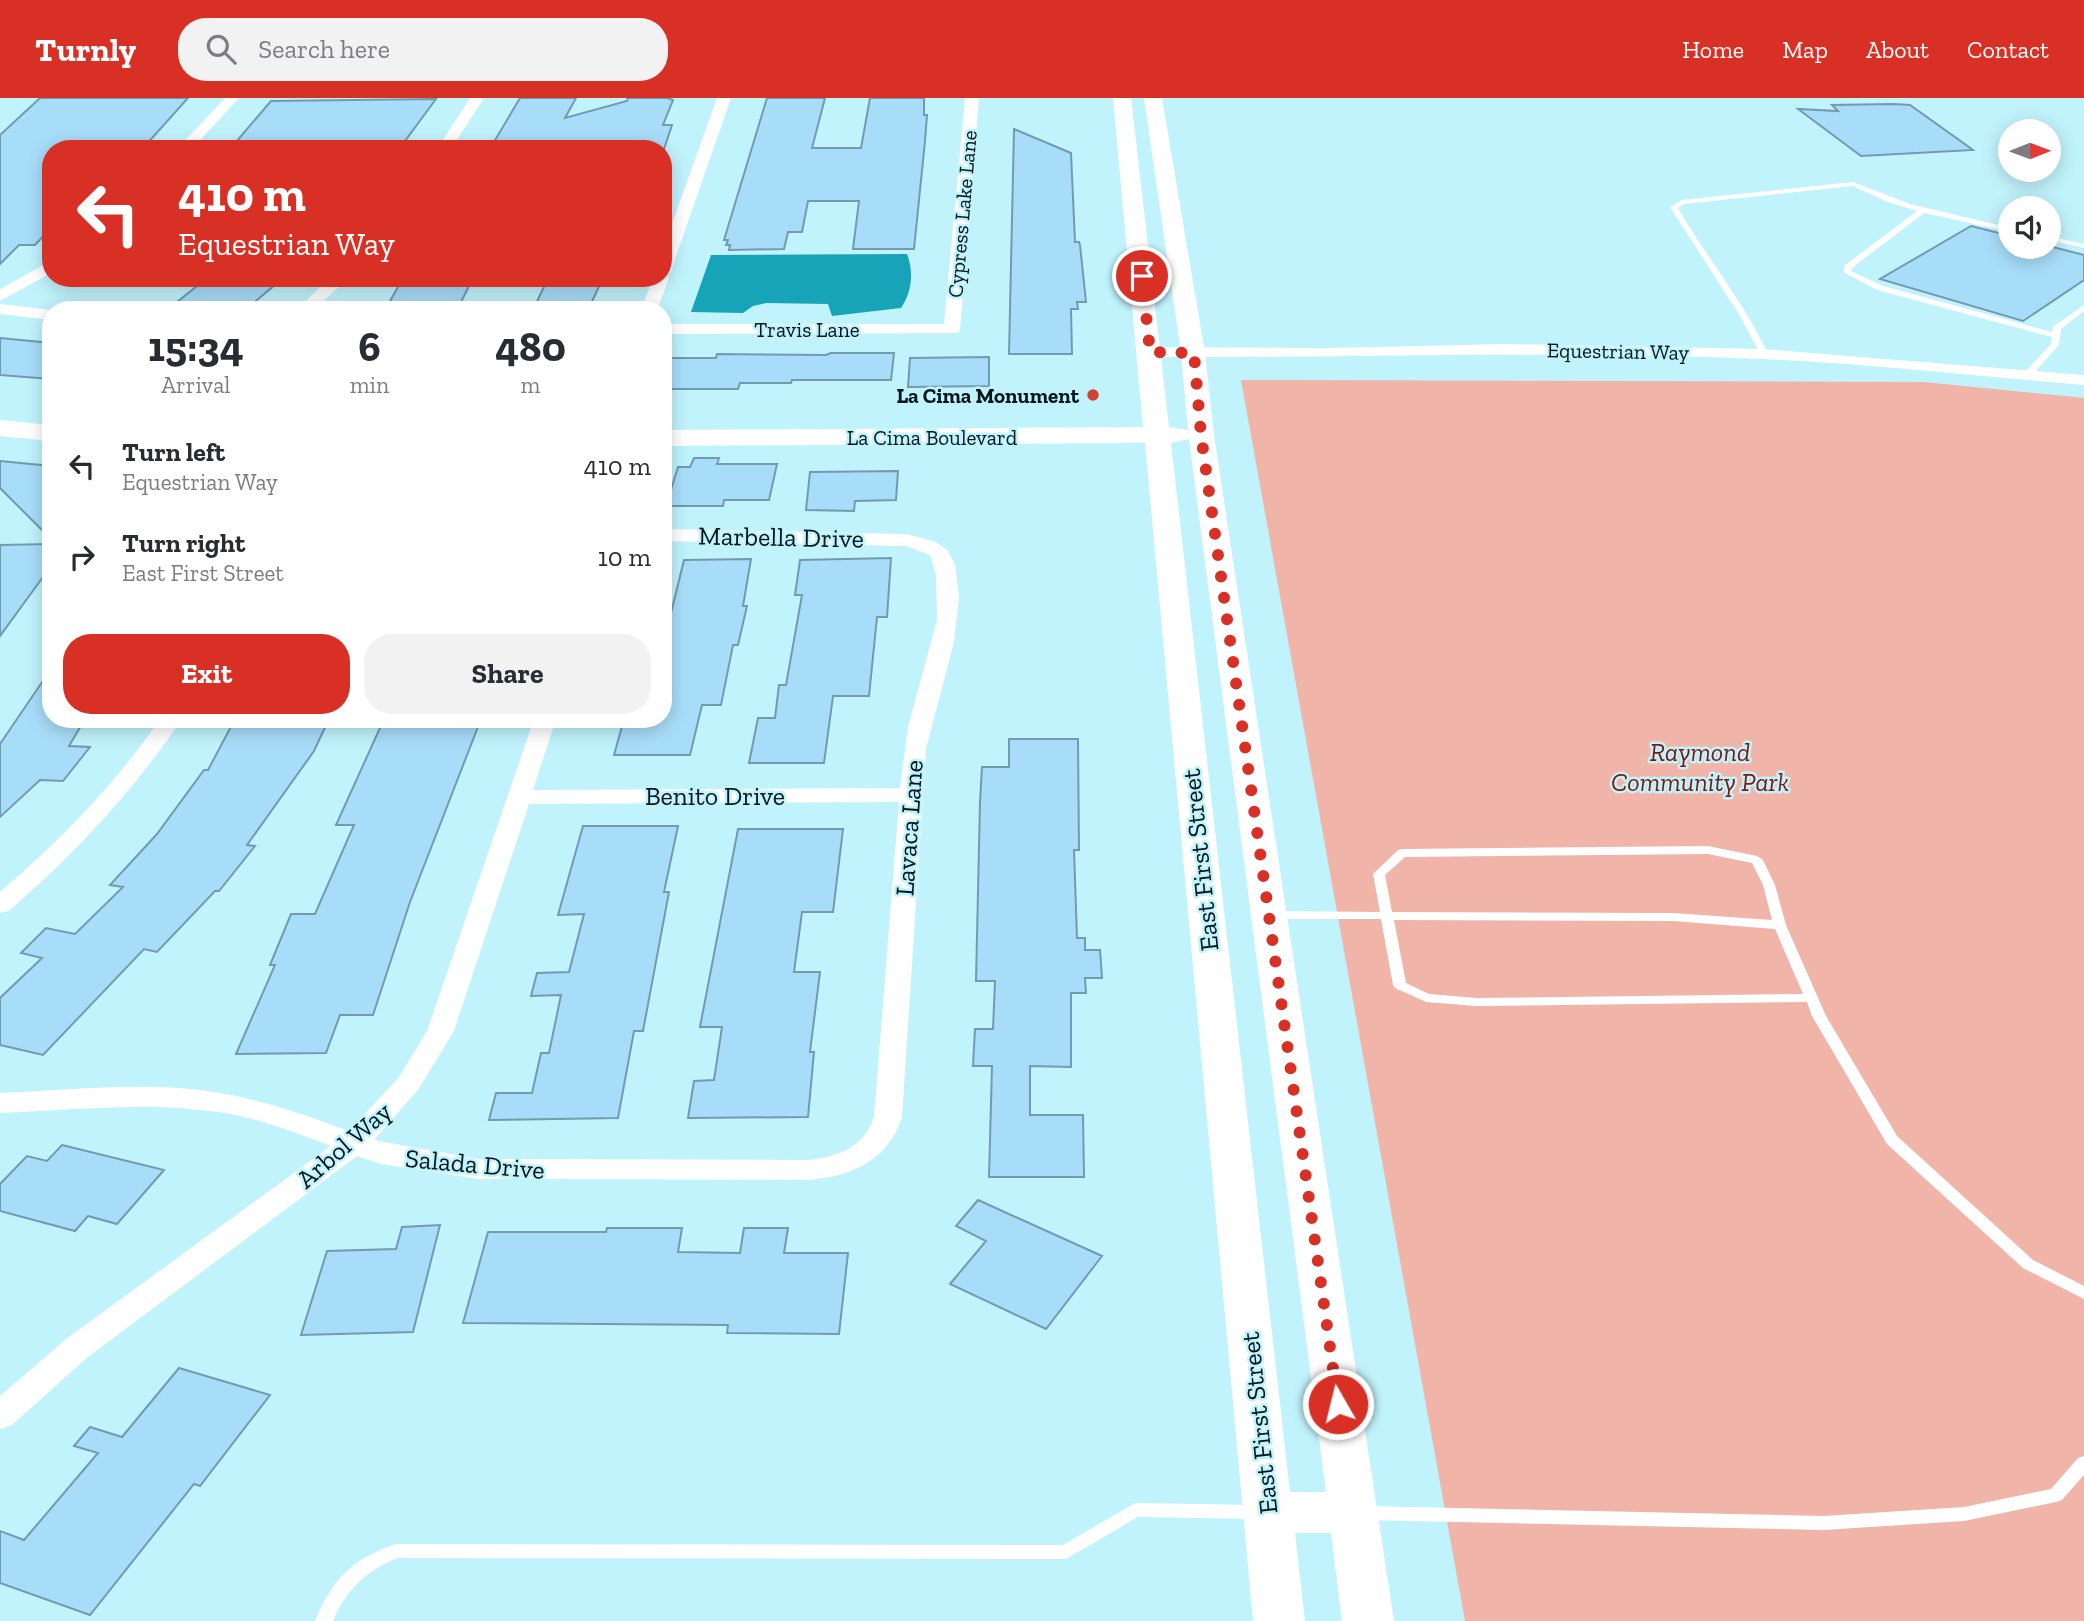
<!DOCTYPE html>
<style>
:root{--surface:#fff;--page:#f2f2f3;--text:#2b2b33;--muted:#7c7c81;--accent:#d93025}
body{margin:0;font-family:"Zilla Slab",serif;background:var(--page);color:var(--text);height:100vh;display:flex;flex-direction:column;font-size:26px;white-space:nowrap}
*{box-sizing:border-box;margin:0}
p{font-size:23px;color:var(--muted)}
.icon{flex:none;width:38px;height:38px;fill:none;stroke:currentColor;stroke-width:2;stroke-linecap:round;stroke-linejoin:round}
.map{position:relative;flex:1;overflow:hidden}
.details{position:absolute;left:42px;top:203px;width:630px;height:427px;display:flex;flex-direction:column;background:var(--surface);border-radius:28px;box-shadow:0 4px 18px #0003}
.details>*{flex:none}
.hud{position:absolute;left:42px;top:42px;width:630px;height:147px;border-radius:28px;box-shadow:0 4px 18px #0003;background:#d93025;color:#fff;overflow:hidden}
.needle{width:46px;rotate:89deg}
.controls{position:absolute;left:1998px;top:21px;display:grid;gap:14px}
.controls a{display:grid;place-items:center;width:63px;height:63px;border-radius:50%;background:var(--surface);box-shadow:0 4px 18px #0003;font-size:35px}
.pin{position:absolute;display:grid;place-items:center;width:60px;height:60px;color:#fff;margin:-30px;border:4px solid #fff;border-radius:50%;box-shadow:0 2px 7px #0007}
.me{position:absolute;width:77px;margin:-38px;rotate:352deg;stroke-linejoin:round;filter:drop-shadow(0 0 5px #0008)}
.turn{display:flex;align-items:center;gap:24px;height:147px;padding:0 21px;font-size:32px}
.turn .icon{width:91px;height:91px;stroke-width:2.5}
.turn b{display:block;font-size:49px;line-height:60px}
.eta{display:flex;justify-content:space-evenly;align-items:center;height:119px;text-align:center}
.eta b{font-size:42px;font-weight:800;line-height:49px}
.action{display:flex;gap:14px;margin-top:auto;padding:14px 21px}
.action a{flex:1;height:80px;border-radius:28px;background:var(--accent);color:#fff;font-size:28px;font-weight:800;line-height:80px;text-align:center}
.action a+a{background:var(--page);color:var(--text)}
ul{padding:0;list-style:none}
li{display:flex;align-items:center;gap:21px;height:91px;padding:0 21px}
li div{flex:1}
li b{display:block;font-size:26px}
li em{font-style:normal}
header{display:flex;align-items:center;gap:42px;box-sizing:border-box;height:98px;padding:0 35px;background:var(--accent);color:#fff}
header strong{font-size:33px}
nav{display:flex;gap:38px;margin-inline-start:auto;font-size:24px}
.search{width:490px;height:63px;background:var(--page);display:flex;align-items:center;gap:18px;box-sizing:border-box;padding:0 24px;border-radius:28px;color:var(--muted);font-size:26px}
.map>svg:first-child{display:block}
.green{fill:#f0b4a9}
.water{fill:#17a4b8}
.building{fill:#a8ddf9;stroke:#739aaf;stroke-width:2}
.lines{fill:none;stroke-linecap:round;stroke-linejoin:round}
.lane{fill:#fff;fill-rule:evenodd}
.street{fill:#fff;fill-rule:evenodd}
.secondary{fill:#fff;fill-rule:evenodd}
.route{stroke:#d93025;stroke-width:12;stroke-dasharray:0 21.6}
.poi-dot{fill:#cf4330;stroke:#c1f3fd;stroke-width:2.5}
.labels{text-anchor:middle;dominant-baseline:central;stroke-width:5;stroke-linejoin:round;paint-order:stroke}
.far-street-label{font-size:21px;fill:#04161a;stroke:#c1f3fd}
.far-poi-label{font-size:21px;font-weight:bold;fill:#04161a;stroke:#c1f3fd;text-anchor:end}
.street-label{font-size:26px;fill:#04161a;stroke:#c1f3fd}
.park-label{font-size:26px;font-style:italic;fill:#7f170b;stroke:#c1f3fd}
</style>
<header>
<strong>Turnly</strong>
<div class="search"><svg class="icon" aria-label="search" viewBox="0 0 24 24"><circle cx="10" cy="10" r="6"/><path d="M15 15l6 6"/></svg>Search here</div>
<nav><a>Home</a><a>Map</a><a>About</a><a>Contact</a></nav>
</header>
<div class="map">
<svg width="2084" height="1523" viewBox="0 0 2084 1523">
<rect width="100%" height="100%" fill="#c1f3fd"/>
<!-- green -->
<path class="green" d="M 1241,282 L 1924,284 L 2084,300 L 2084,1523 L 1465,1523 Z"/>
<!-- water -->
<path class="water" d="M 907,156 C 914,174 912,194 901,210 L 832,218 L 828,206 L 766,205 L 753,208 L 743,215 L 691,214 L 711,157 Z"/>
<!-- building -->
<path class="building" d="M 40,0 L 188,0 L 145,48 L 139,51 L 51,51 L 51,130 L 35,147 L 19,147 L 0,166 L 0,37 Z
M 520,0 L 576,0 L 565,20 L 627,3 L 628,0 L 667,0 L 673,2 L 663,27 L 672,27 L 664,51 L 606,51 L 609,46 L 548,47 L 546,51 L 491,49 Z
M 767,0 L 825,0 L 812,50 L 861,50 L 870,0 L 924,0 L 924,17 L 927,17 L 925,43 L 914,151 L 853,151 L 859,103 L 808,103 L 802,134 L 788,134 L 784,151 L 729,152 L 730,147 L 726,147 L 728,142 L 724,142 Z
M 436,1 L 405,43 L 398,43 L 395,47 L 247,47 L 250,44 L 236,44 L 271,3 Z
M 1894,6 L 1910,7 L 1973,52 L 1861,58 L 1798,11 L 1838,13 L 1832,7 Z
M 1014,31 L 1071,55 L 1075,144 L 1079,144 L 1080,147 L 1086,204 L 1077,204 L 1078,211 L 1071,211 L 1072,256 L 1009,256 Z
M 1971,128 L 2011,138 L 2011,149 L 2049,148 L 2084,157 L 2084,182 L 2023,223 L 1880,181 Z
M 207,180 L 248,180 L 244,183 L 276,186 L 245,212 L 167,212 Z
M 403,180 L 473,180 L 457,212 L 385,212 Z
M 548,180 L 603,180 L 588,212 L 533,212 Z
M 0,240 L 51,245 L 51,281 L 0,277 Z
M 831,255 L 894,255 L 891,282 L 792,282 L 791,285 L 740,285 L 738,291 L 663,291 L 663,260 L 716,260 L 717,256 L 826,257 Z
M 989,259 L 989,288 L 908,289 L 910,260 Z
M 694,360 L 719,360 L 717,366 L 777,366 L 769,402 L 724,402 L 723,408 L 666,408 L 678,369 L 690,369 Z
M 0,363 L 51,368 L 51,441 L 0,390 Z
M 898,373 L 896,402 L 855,403 L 854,413 L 806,412 L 810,374 Z
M 51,446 L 51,468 L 0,538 L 0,447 Z
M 891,460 L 887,519 L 877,519 L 869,598 L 833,598 L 824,665 L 749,665 L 758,620 L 775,620 L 779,587 L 786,587 L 802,497 L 795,497 L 800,462 Z
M 751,461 L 743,508 L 747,508 L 738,547 L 733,547 L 721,607 L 702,607 L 690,657 L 614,657 L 624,621 L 663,621 L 663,531 L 667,531 L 684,462 Z
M 51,571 L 51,621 L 85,621 L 69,648 L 90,649 L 63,683 L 40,682 L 0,719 L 0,646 Z
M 235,621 L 329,621 L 314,653 L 247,747 L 255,748 L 219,793 L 215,793 L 157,854 L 144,851 L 43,957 L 0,947 L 0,900 L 42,860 L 21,855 L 46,830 L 75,836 L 123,789 L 110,787 L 157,736 L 204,672 L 208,672 Z
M 384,621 L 481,621 L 410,804 L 373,917 L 340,917 L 326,955 L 236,956 L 275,867 L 270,867 L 291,816 L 315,816 L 354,727 L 336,727 Z
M 1009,641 L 1078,641 L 1079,752 L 1074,752 L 1077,840 L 1085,840 L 1085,852 L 1100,852 L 1102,880 L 1085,880 L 1086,895 L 1071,895 L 1071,969 L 1030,968 L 1030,1017 L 1083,1017 L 1084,1079 L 989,1079 L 992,968 L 973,968 L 975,931 L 993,931 L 995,883 L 976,883 L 980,704 L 982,669 L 1009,669 Z
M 583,728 L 678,728 L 664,794 L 669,794 L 643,933 L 634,933 L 618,1020 L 489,1022 L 496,995 L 532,995 L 541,955 L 549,955 L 561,897 L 531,898 L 537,875 L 569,874 L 584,816 L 558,817 Z
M 738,731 L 843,731 L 833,814 L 802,814 L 794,874 L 820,874 L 810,954 L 814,954 L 808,1019 L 688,1020 L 694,983 L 714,982 L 722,929 L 700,929 Z
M 62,1047 L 164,1072 L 117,1126 L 88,1118 L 75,1133 L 0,1113 L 0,1086 L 27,1058 L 47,1063 Z
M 978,1102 L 1102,1158 L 1046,1231 L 950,1186 L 986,1143 L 956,1128 Z
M 440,1127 L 413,1234 L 301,1237 L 327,1153 L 396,1151 L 402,1129 Z
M 607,1130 L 682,1130 L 678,1154 L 740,1155 L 744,1130 L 788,1130 L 784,1155 L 848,1155 L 839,1236 L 727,1235 L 728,1227 L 463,1225 L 488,1134 L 606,1134 Z
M 179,1270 L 270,1297 L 200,1388 L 194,1386 L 90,1517 L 0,1485 L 0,1433 L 24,1442 L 98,1355 L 74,1348 L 90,1329 L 122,1339 Z"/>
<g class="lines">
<!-- lane -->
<path class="lane" d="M 1853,84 L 1910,106 L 2011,130 L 2011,134 L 1924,115 L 1852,170 L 1851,173 L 1883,188 L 2052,234 L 2054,228 L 2084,207 L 2084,213 L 2061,231 L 2059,247 L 2031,278 L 2025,278 L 2025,274 L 2051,246 L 2052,239 L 1877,192 L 1843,174 L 1845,167 L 1917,113 L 1885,103 L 1853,88 L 1684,106 L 1678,110 C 1707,160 1744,204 1768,256 L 1761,258 L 1740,218 L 1670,109 L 1682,102 Z
M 2049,138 L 2084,146 L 2084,150 L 2049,142 Z
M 1708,748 L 1757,758 L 1763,762 L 1775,787 L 1786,827 L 1826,918 L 1897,1038 L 2033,1162 L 2084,1188 L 2084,1201 L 2023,1170 L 1887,1046 L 1812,918 L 1807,904 L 1477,908 L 1426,904 L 1395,890 L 1393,887 L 1381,821 L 1273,821 L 1267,817 L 1273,813 L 1380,814 L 1373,776 L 1398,752 L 1402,751 ZM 1708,756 L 1752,765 L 1763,787 L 1772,822 L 1673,815 L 1392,814 L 1385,777 L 1405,759 ZM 1394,822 L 1673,823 L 1775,831 L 1803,896 L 1477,900 L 1429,896 L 1406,885 Z
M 2084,1358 L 2084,1377 L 2062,1402 L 2056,1404 L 1964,1423 L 1824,1432 L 1363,1422 L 1357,1420 L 1354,1415 L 1357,1410 L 1363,1408 L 1824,1418 L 1964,1409 L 2051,1391 L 2078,1360 Z
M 1135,1405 L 1258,1407 L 1264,1409 L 1267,1414 L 1264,1419 L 1258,1421 L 1138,1419 L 1066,1461 L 397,1460 C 366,1473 346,1492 333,1523 L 315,1523 C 333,1480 352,1461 396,1446 L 1063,1447 Z"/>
<!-- street -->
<path class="street" d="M 225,0 L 239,0 L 192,51 L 177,51 Z
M 470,0 L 484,0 L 451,51 L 437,51 Z
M 717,0 L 731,0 L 671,173 L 667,177 L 669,180 L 657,212 L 641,212 L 653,180 L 663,180 L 663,151 Z
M 965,0 L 979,0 L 960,231 L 958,235 L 663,236 L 663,226 L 944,226 Z
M 51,163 L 51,175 L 0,203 L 0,191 Z
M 330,180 L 348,180 L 314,212 L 296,212 Z
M 0,206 L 51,212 L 51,222 L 0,216 Z
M 1506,246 L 1764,251 L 2084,277 L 2084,287 C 1977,278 1870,266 1763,261 C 1559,252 1354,260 1150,259 L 1142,254 L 1150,249 L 1329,250 Z
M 663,431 L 906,436 L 936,444 L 947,452 L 955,466 L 959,500 L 954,544 L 926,651 L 902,1019 C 888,1063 852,1078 808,1082 L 478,1081 L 381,1066 L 357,1058 L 88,1259 L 12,1327 L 0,1331 L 0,1298 L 66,1241 L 331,1048 C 296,1035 261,1021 224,1015 C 150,1003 74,1012 0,1015 L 0,995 C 74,992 153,982 226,996 C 268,1004 309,1018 349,1033 L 399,979 L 427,933 L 534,621 L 556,621 L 533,692 L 900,690 L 908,629 L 937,522 L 936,477 L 930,457 L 906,448 L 663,443 ZM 899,704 L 874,1019 C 864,1049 838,1059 808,1062 L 478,1061 L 374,1042 L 418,992 L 454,933 L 529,706 Z
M 160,621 L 182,621 C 133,694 75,755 9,813 L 0,815 L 0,794 C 60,742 115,687 160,621 Z"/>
<!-- secondary -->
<path class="secondary" d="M 1113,0 L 1131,0 L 1169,329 L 1188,332 L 1181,255 L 1144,0 L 1162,0 L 1205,255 L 1214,337 L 1394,1523 L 1342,1523 L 1331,1435 L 1295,1435 L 1305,1523 L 1253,1523 L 1145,345 L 663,348 L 663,332 L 1143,329 ZM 1189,341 L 1326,1394 L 1290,1394 L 1171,345 Z
M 0,322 L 51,327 L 51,343 L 0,338 Z"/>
</g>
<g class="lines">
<!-- route -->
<path class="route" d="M 1142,178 L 1150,254 L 1194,255 L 1201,337 L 1338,1306"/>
</g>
<!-- markers -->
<circle class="poi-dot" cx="1093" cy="297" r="7"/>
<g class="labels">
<!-- far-street labels -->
<g class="far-street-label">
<text transform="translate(962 116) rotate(-85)">Cypress Lake Lane</text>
<text x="807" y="231">Travis Lane</text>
<text transform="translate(1618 253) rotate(1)">Equestrian Way</text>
<text x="932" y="339">La Cima Boulevard</text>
</g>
<!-- far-poi labels -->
<g class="far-poi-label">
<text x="1079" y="297">La Cima Monument</text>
</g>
<!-- street labels -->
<g class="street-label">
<text transform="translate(781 439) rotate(1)">Marbella Drive</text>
<text x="715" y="698">Benito Drive</text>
<text transform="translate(909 730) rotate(-86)">Lavaca Lane</text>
<text transform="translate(1200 762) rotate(-96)">East First Street</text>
<text transform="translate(344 1047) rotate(-41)">Arbol Way</text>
<text transform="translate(475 1066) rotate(5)">Salada Drive</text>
<text transform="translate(1259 1325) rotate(-96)">East First Street</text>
</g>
<!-- park labels -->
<g class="park-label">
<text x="1700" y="654">Raymond<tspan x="1700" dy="30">Community Park</tspan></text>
</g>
</g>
</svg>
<div class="controls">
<a><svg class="needle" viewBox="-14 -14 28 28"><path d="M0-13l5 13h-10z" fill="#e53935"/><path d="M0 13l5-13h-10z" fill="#7c7c81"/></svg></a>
<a><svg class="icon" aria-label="sound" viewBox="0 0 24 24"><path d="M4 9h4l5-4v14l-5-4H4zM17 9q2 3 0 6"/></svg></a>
</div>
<div class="pin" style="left:1142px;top:178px;background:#d93025"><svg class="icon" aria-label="arrive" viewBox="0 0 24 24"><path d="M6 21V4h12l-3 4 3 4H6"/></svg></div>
<svg class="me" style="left:1338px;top:1306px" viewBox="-20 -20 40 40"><circle r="17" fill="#d93025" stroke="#fff" stroke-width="3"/><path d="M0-11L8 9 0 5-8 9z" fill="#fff"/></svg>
<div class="hud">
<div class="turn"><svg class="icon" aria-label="left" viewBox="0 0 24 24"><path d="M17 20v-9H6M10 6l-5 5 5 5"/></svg><div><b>410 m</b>Equestrian Way</div></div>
</div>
<section class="details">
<div class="eta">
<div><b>15:34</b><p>Arrival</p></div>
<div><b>6</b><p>min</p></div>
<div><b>480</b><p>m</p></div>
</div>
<ul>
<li><svg class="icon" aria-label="left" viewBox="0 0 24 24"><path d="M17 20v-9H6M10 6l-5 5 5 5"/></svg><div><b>Turn left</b><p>Equestrian Way</p></div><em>410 m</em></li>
<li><svg class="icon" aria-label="right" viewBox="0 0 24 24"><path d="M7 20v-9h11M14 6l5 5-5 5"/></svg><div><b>Turn right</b><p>East First Street</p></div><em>10 m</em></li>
</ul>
<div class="action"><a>Exit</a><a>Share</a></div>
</section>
</div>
